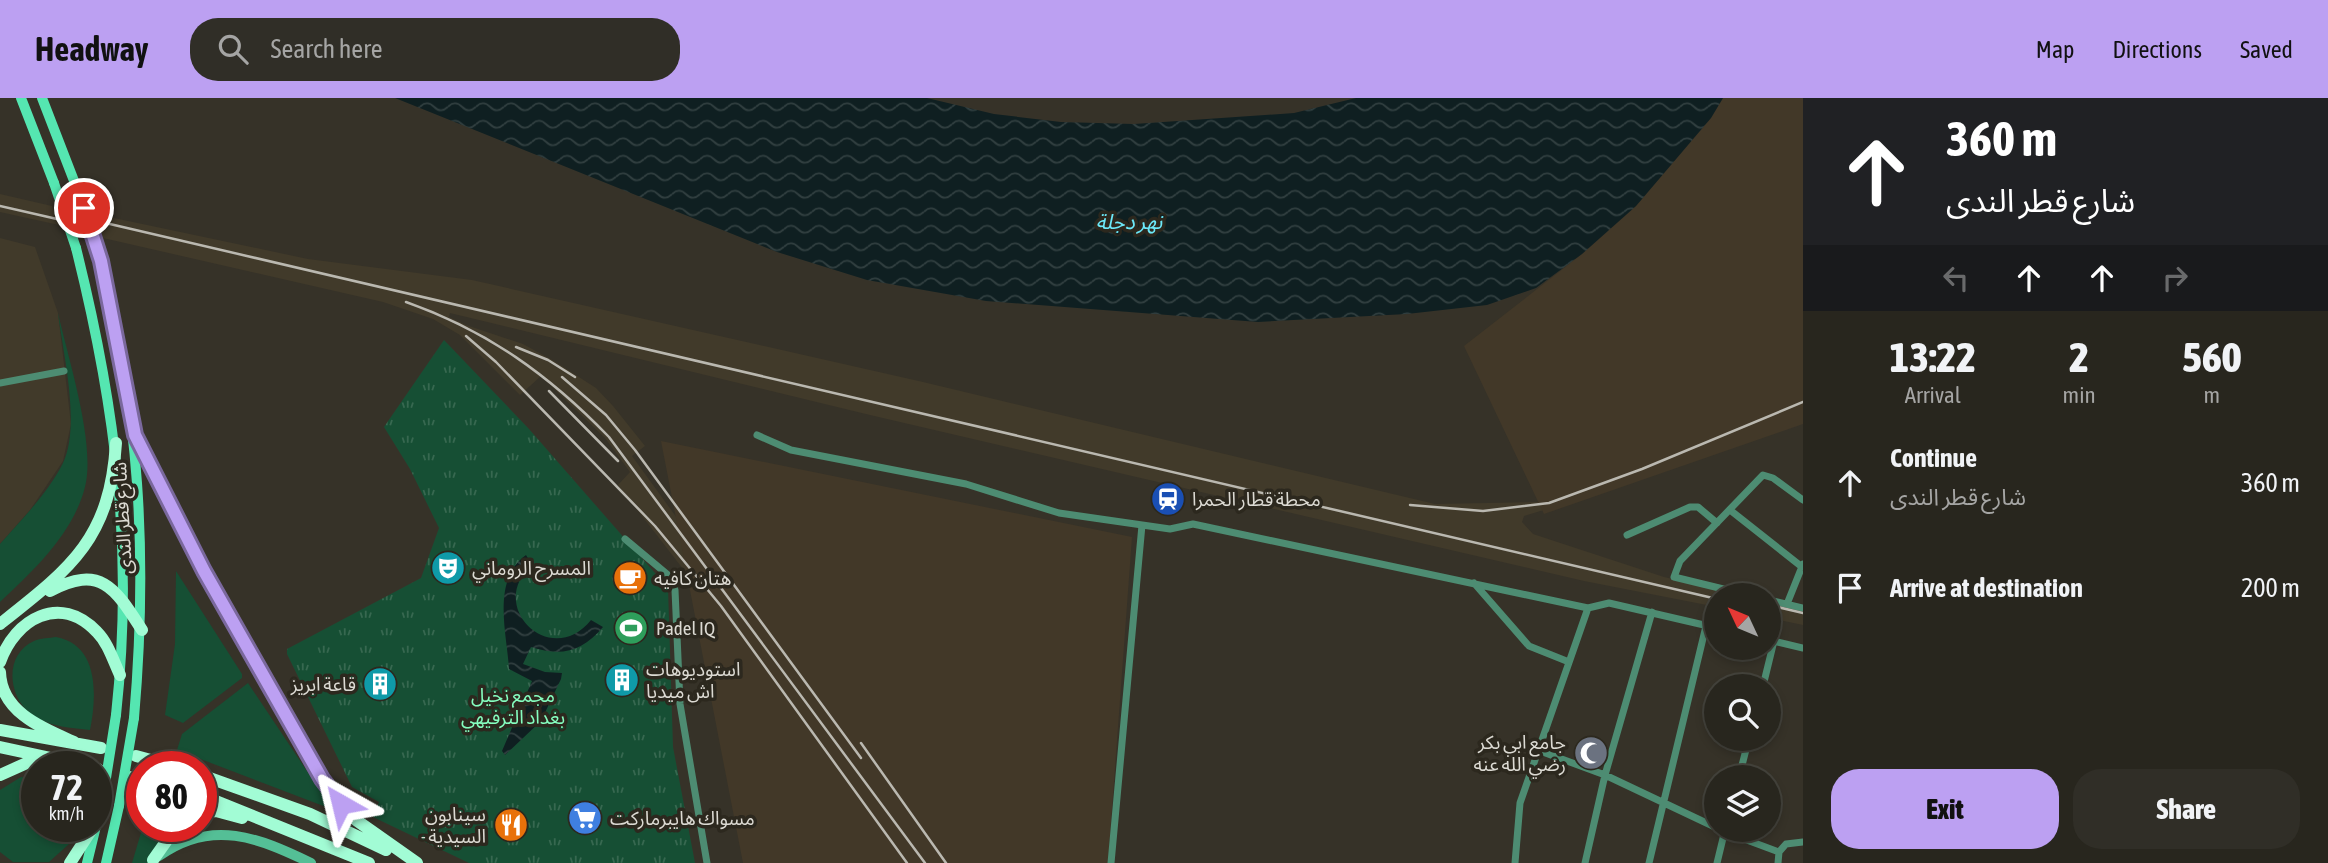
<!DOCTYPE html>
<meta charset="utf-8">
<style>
:root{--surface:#28261e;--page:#302e27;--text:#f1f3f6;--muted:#a5a5a4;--line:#44433c;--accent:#bca0f2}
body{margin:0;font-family:"Asap Condensed","Noto Sans Arabic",sans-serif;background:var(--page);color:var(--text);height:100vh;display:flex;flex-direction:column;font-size:26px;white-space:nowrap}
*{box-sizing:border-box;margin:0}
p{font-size:23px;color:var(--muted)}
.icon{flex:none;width:38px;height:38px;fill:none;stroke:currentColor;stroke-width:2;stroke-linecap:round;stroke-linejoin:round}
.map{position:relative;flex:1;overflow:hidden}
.side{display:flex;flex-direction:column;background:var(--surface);width:525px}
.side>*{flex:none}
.guide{background:#202124;color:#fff;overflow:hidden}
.needle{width:46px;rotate:314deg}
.controls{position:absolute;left:1704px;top:485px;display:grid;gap:14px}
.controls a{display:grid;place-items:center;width:77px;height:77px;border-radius:50%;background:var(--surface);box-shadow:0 4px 10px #0003,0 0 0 2px var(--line);font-size:35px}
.speed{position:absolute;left:21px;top:653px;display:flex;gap:14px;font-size:35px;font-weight:700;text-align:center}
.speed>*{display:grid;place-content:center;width:91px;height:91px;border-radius:50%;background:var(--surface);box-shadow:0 4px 10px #0003,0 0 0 2px var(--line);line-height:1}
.speed small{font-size:18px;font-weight:400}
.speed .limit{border:10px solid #d22;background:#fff;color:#111}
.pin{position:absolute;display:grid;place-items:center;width:60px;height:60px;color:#fff;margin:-30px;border:4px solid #fff;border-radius:50%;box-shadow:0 2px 7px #0007}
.me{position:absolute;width:77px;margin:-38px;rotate:323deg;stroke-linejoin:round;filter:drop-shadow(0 0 5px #0008)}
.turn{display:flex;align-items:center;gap:24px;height:147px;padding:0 28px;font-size:32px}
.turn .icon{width:91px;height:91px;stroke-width:2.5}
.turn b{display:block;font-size:49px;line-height:60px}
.lanes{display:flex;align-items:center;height:66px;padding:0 28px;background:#0003;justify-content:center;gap:35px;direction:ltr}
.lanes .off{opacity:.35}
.eta{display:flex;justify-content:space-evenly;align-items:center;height:119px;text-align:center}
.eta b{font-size:42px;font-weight:800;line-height:49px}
.action{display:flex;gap:14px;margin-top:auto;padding:14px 28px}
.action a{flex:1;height:80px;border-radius:28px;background:var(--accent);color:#111;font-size:28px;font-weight:800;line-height:80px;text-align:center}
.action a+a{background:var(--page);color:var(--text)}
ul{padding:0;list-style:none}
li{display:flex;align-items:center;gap:21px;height:105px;padding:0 28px}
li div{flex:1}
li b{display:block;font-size:26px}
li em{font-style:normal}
header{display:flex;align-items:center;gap:42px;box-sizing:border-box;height:98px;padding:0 35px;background:var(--accent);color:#111}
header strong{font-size:33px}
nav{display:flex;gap:38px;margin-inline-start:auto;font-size:24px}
.search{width:490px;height:63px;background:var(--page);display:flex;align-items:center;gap:18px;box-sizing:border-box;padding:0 24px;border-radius:28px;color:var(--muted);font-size:26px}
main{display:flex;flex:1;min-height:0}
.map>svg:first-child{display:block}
.built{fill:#413a2a}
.industrial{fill:#423828}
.grass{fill:#164f34}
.park{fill:url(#park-tufts)}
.water{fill:url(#water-waves)}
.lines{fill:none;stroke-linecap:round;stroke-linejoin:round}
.street{stroke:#4d8c72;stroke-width:7}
.secondary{stroke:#54bf96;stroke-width:10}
.primary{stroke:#55e6b1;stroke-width:10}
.highway{stroke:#a2fcd5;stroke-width:12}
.rail{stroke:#bab8b0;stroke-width:2.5}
.primary-bridge{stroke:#55e6b1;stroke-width:10}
.route-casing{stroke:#7a689d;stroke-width:18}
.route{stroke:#bca0f2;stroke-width:12}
.labels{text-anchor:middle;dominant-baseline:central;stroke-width:7;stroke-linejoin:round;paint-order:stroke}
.poi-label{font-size:19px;fill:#dcdad3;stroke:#2c281e;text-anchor:start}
.street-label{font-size:19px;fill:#dcdad3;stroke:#2c281e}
.park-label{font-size:19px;fill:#85febf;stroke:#2c281e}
.water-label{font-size:21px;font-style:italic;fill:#6ce9f9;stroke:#2c281e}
</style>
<header>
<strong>Headway</strong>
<div class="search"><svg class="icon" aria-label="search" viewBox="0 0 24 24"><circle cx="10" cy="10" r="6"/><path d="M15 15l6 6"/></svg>Search here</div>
<nav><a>Map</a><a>Directions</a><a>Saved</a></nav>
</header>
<main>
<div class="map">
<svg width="1803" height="765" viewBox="0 0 1803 765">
<defs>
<pattern id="park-tufts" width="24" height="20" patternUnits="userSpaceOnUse" patternTransform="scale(1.75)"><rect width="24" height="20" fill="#164f34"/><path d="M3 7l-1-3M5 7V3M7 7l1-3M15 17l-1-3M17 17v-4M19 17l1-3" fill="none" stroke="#376850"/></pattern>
<pattern id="water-waves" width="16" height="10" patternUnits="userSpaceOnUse" patternTransform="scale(1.75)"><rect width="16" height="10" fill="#0f1f21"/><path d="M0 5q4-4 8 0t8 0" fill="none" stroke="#313f40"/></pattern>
</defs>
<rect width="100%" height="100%" fill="#363228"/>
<!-- built -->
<path class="built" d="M 0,96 L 52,108 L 59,127 L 0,114 Z
M 95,116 L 308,161 L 472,182 L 923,284 L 1435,406 L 1542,404 L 1557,408 L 1524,418 L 1522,424 L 1533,436 L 1664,479 L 1741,497 L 1717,497 L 1717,509 L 1584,483 L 870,317 L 450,215 L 449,219 L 466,227 L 523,246 L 554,263 L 596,290 L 613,308 L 645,348 L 632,358 L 743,511 L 762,573 L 618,387 L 630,374 L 605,340 L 541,278 L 520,297 L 460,237 L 433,221 L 383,204 L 103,140 Z
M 0,140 L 35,149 L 58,215 L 71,326 L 63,363 L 30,412 L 0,446 Z
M 1769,504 L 1803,511 L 1803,527 L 1769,520 Z"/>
<!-- industrial -->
<path class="industrial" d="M 1723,0 L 1803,0 L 1803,326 L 1544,416 L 1464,248 L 1582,156 L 1636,108 L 1711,20 Z
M 661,343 L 1132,439 L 1108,765 L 743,765 Z"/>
<!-- grass -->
<path class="grass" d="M 58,215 C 68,260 96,346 85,389 C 73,436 33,473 0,504 L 0,446 C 22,421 48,395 63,365 C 81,327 63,256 58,215 Z
M 176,473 L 242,576 L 242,580 L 183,625 L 165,617 L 175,546 Z
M 56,539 C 99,547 97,597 90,632 C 72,630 54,629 37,620 C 9,605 1,558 34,543 C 40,540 50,540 56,539 Z
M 248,585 L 327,703 L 326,709 L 177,652 L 182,636 Z
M 21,679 L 37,680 L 37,728 L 72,728 L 69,746 L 49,764 L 13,764 L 0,754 L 0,692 Z
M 143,728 L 174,728 L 149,765 L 132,765 Z"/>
<!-- park -->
<path class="park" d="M 444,242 L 529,331 L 668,490 L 673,649 L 695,765 L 469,765 L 373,719 L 379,704 L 352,689 L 287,556 L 287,551 L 421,480 L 439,430 L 410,371 L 384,329 Z"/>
<!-- water -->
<path class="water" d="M 395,0 L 927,0 L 994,16 L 1061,24 L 1134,26 L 1294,15 L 1356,0 L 1723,0 L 1711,20 L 1636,108 L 1582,156 L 1536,190 L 1487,207 L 1407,216 L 1258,224 L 986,203 L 867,182 L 777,154 Z
M 526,457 L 532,467 C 485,508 551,572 591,522 L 603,529 C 582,554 561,559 531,549 L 523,566 L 545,574 L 562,575 L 561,581 L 541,623 L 505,657 L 502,653 L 532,583 L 509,571 C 507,536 491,482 526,457 Z"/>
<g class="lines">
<!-- street -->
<path class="street" d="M 0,285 L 64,273
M 757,337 L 791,352 L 966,386 L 1059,415 L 1170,431 L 1193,426 L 1588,510 L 1609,505 L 1717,530
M 1730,412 L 1802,469
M 1627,437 L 1690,409 L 1698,409 L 1717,425
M 625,441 L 668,477 L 675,492 L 680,606 L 707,765
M 1474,485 L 1529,548 L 1569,564
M 1748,497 L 1674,479 L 1680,463 L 1763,377 L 1773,380 L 1803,402
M 1769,502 L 1803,510
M 1787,506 L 1803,466
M 1769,542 L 1803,550
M 1763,588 L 1774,543
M 1540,653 L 1605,677 L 1717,730
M 1739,679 L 1749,640
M 1720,732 L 1779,754
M 1111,765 L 1142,427
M 1515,765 L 1520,705 L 1588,510
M 1585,765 L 1605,677 L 1652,514
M 1649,765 L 1706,528
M 1717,765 L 1725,732
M 1778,765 L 1779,754 L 1786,746 L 1803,744"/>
<!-- secondary -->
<path class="secondary" d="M 159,758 C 212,720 259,740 311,765"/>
<!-- primary -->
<path class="primary" d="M 21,0 L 54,85
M 42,0 L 76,88
M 76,150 C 116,310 134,452 116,617
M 98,154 C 140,310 148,459 134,620
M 96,727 L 102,705
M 87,765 L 96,728
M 106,765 L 119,708"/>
<!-- highway -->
<path class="highway" d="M 135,337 L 204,473 L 322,681 L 356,722 L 417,765
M 50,493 C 101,466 115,490 142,532
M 0,526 C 71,470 110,441 116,345
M 0,564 C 15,521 60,495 97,534 C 108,545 113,562 120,577
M 0,574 C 1,614 42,630 74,644
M 0,632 L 101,650
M 0,649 L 88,668
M 136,658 L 173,668
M 96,670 L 98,671
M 0,677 L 29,664 L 46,663
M 201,677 L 310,716 L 386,752
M 132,679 L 142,681
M 201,697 L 369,765
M 201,715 L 216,713 L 242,720
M 153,762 L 177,728
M 70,765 L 94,728"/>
<!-- rail -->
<path class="rail" d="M 0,108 L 57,121
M 97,123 L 1717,501
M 77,126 L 80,126
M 406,204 C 488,233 549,277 609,339 L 925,765
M 466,238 L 496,264 L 655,428 L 721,508 L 907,765
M 516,249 L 548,262 L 575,279
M 562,279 L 606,317 L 635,352 L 861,660
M 549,293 L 618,363
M 1410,407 L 1483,413 L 1549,405 L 1642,371 L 1803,304
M 1769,507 L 1803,515
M 861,645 L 946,765"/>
<!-- primary-bridge -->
<path class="primary-bridge" d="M 54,85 L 76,150
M 76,88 L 98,154
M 102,705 L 116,617
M 119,708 L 134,620"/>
</g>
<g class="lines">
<!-- route casing -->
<g class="route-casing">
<path id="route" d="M 84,110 L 101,163 L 135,337 L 204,473 L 322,681 L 341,706"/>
</g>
<!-- route -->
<use href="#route" class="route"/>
</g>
<!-- icons -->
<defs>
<g id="station-disc" transform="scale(1.75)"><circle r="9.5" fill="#1a4fb4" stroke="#2c281e"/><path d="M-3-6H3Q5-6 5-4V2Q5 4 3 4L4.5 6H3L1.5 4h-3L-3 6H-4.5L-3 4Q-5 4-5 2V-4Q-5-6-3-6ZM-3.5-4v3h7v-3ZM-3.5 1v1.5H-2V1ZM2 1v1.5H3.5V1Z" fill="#fff"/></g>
<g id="theatre-disc" transform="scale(1.75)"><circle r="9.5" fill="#0f9aa8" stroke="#2c281e"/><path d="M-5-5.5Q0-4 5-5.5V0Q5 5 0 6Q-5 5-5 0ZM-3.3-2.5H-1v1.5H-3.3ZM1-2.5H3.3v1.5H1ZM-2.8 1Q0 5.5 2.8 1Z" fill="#fff"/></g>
<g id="cafe-disc" transform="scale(1.75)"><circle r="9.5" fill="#e8710a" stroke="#2c281e"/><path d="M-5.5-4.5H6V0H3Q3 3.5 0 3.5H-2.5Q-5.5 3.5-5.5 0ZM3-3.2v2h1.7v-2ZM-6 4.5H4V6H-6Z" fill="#fff"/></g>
<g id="stadium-disc" transform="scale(1.75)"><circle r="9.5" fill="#2e9e5b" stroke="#2c281e"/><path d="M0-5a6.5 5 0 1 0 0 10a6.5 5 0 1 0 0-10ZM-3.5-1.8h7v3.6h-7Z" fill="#fff"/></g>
<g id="building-disc" transform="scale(1.75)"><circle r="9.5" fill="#0f9aa8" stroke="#2c281e"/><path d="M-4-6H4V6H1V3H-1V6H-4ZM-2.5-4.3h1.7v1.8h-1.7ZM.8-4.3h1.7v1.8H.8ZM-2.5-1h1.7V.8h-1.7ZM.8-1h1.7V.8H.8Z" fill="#fff"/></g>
<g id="mosque-disc" transform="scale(1.75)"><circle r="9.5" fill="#6b7280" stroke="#2c281e"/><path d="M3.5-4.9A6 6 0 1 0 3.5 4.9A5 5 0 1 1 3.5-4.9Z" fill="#fff"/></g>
<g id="supermarket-disc" transform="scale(1.75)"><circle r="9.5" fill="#3f7fe0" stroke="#2c281e"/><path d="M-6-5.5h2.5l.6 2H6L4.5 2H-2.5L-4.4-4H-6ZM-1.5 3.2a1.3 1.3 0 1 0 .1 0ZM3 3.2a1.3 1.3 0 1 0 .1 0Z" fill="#fff"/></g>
<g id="restaurant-disc" transform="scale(1.75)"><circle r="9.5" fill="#e8710a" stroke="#2c281e"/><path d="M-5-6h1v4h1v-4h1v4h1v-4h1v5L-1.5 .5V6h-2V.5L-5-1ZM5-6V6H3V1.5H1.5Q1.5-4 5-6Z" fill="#fff"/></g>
</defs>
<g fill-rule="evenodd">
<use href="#station-disc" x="1168" y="401"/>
<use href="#theatre-disc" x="448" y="470"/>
<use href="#cafe-disc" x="630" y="480"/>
<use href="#stadium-disc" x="631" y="530"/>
<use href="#building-disc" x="622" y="582"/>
<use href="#building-disc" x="380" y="586"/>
<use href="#mosque-disc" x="1591" y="655"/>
<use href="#supermarket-disc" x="585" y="720"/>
<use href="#restaurant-disc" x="511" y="727"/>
</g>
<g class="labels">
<!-- poi labels -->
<g class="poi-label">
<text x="1192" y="401">محطة قطار الحمرا</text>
<text x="472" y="470">المسرح الروماني</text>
<text x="654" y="480">هتان كافيه</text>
<text x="656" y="530">Padel IQ</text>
<text x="646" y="571">استوديوهات<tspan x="646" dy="22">اش ميديا</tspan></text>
<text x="356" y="586" text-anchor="end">قاعة ابريز</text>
<text x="1566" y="644" text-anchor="end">جامع ابي بكر<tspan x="1566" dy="22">رضي الله عنه</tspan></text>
<text x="486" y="716" text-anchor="end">سينابون<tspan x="486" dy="22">- السيدية</tspan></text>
<text x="610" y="720">مسواك هايبرماركت</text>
</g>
<!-- street labels -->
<g class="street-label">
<text transform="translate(122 420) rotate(-93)">شارع قطر الندى</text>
</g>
<!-- park labels -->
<g class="park-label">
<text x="513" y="597">مجمع نخيل<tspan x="513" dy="22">بغداد الترفيهي</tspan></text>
</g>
<!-- water labels -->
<g class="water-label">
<text x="1129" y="123">نهر دجلة</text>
</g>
</g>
</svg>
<div class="controls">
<a><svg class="needle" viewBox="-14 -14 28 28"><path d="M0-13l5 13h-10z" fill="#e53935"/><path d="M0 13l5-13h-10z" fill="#a5a5a4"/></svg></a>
<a><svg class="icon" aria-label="search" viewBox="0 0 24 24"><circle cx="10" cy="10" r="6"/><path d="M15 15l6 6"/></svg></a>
<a><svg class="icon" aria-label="layers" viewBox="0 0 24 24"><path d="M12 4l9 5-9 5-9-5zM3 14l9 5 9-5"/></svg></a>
</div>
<div class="speed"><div>72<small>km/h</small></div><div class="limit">80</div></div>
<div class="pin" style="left:84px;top:110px;background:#d93025"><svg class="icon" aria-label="arrive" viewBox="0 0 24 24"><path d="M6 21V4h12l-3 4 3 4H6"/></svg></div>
<svg class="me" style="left:341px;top:706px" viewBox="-20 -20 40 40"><path d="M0-17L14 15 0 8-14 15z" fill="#bca0f2" stroke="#fff" stroke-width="4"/></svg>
</div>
<section class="side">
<div class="guide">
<div class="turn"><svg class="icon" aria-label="ahead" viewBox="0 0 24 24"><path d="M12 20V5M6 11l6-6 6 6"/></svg><div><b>360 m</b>شارع قطر الندى</div></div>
<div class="lanes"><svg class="icon off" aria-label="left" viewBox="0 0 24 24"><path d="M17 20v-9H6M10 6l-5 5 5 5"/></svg><svg class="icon" aria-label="ahead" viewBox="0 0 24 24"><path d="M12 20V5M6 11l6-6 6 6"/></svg><svg class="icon" aria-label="ahead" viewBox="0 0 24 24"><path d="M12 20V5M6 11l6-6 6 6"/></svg><svg class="icon off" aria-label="right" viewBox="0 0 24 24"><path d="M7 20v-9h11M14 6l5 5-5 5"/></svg></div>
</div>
<div class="eta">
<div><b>13:22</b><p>Arrival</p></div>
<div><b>2</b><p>min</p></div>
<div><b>560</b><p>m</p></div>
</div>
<ul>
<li><svg class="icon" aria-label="ahead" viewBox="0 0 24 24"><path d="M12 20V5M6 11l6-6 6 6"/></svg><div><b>Continue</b><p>شارع قطر الندى</p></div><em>360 m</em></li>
<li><svg class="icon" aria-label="arrive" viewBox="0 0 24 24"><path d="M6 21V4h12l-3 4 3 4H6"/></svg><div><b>Arrive at destination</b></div><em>200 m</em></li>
</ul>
<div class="action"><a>Exit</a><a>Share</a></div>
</section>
</main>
